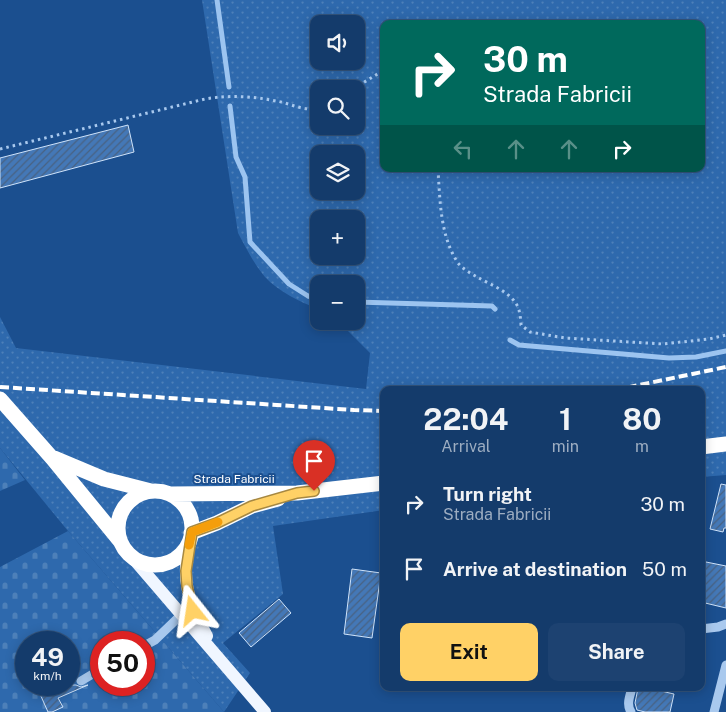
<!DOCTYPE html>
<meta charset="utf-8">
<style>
:root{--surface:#143b6b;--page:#1d4271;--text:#f1f3f6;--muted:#9dadc1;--line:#33557e;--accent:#ffd166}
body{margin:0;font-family:"Public Sans",sans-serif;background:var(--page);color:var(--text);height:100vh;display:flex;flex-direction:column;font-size:19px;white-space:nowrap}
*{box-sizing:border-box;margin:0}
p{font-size:16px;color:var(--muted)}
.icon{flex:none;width:28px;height:28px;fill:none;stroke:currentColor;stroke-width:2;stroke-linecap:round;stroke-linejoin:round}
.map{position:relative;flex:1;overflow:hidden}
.drawer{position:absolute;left:380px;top:386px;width:325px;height:305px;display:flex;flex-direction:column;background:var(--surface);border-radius:10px;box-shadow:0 2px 12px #0003,0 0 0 1px var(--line)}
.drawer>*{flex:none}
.hud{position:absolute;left:380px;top:20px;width:325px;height:152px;border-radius:10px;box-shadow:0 2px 12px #0003,0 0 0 1px var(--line);background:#00695c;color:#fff;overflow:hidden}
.buttons{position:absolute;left:310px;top:15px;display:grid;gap:10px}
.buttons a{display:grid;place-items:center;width:55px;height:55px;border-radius:10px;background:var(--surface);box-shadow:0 2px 12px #0003,0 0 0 1px var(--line);font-size:25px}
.speed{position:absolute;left:15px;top:631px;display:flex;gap:10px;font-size:25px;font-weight:700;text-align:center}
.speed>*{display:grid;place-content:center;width:65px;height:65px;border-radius:50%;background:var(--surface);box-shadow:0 2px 12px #0003,0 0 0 1px var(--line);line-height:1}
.speed small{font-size:12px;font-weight:400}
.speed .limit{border:8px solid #d22;background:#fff;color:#111}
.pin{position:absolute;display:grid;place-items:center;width:42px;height:42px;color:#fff;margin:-51px -21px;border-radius:50% 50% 50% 0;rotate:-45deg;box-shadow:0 0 5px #0007}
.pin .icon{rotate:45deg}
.me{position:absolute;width:55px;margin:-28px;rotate:345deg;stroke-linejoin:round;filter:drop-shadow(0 0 4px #0008)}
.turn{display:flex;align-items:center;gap:18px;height:105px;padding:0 20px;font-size:22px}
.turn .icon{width:65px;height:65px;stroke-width:2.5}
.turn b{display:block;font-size:35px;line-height:42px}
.lanes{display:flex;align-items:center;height:48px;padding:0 20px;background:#0003;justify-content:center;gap:25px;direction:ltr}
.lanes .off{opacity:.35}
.eta{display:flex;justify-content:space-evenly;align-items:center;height:85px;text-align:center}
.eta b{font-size:30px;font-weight:700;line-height:35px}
.action{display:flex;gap:10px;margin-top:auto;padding:10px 20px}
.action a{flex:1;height:58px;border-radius:10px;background:var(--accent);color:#111;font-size:20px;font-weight:700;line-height:58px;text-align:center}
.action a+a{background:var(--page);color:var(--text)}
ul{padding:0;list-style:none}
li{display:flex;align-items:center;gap:15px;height:65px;padding:0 20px}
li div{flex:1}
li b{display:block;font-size:19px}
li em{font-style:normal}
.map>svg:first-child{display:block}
.grass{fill:url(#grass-dots);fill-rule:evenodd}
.cemetery{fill:url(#cemetery-stones);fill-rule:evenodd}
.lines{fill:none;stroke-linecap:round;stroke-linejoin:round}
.stream{stroke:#9cc4f0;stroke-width:5}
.building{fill:url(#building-hatch);stroke:#cfe3fa}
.path{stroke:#a9c9ee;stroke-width:3;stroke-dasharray:2.5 4;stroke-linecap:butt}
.minor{stroke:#a9c9ee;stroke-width:9}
.major{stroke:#f0f6ff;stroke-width:12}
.highway{stroke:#fff;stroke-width:15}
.rail{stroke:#fff;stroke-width:4;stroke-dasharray:9 4;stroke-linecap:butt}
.route-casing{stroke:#a68842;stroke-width:12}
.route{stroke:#ffd166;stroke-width:9}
.slow{stroke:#f59e0b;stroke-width:9}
.labels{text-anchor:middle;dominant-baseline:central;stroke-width:4;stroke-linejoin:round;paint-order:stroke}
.street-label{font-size:12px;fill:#fff;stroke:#1b4f8f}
</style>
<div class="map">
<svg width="726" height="712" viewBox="0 0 726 712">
<defs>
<pattern id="grass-dots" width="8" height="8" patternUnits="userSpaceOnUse" patternTransform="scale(1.25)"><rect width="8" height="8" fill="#2e69ad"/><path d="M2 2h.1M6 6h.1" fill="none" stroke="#4d80b9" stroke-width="1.8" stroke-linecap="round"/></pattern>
<pattern id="cemetery-stones" width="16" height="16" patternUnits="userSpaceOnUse" patternTransform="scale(1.25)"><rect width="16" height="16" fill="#2e69ad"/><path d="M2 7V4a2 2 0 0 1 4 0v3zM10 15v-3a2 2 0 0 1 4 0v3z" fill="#4d80b9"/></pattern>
<pattern id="building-hatch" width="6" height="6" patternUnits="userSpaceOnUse" patternTransform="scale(1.25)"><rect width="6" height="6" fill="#4478b7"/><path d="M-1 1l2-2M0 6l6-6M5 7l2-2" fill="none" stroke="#486282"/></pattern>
</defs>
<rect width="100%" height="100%" fill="#1b4f8f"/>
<!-- grass -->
<path class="grass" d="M 202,0 L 726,0 L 726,475 L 701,477 L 701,390 L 384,390 L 384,510 L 273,526 L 283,594 L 223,643 L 250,673 L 224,712 L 68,531 L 0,448 L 0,317 L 16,348 L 366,389 L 370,353 L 338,321 L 356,321 L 356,284 L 319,284 L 319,309 C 300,302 279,292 265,277 C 254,264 246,248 238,233 ZM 319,24 L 356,24 L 356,61 L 319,61 ZM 384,24 L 701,24 L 701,169 L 384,169 ZM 319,89 L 356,89 L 356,126 L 319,126 ZM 319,154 L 356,154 L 356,191 L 319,191 ZM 319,219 L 356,219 L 356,256 L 319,256 Z"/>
<!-- cemetery -->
<path class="cemetery" d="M 0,448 L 25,480 L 0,491 Z
M 68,531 L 224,712 L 0,712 L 0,567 ZM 26,642 L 69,642 L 69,685 L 26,685 ZM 101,642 L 144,642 L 144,685 L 101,685 Z"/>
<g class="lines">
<!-- stream -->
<path class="stream" d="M 217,0 L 229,87
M 230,106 L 236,157 L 245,177 L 250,242 L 289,284 L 308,296 L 319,299
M 356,302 L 492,306 L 495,309
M 510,340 L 519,345 L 669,358 L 696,357 L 726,351"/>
</g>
<!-- building -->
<path class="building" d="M 128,125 L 134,152 L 0,188 L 0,158 Z
M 721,484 L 726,485 L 726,528 L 724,528 L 723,532 L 710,529 Z
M 701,561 L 726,566 L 726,608 L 701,602 Z
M 352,569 L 381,573 L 372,638 L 344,634 Z
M 279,599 L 291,613 L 251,647 L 239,633 Z
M 36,685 L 76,685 L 81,687 L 88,685 L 58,698 L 63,707 L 52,712 L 48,712 Z
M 638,688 L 648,688 L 674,694 L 670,712 L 645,712 L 637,710 L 635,703 Z"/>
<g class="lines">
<!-- path -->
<path class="path" d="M 353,89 L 384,70
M 0,149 L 205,99 C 229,95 252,96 276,101 C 290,103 304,112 319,108
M 438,169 C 440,200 440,236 458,263 C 463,269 470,273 477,277 C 491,285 514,293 519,310 C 520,315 521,320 521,325 L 530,332 L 565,338 L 663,344 L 709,339 L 726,335"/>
<!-- minor -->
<path class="minor" d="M 701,629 L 718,627 L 726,624
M 144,646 L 155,640 L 181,615
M 81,681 L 101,669
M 631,712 C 626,704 630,696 632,688
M 714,712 L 726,665"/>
<!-- major -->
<path class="major" d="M 191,537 C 189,549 185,561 186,573 C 186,596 196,616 207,636
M 131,556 L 265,712"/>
<!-- highway -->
<path class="highway" d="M 0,399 L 52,458 L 120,541
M 701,447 L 726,444
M 54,458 L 104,479 L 151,491
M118 528a37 37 0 1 1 74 0a37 37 0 1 1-74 0Z
M 170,494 L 297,493 L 384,483
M 191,533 L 217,523 L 252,506 L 278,499"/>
<!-- rail -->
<path class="rail" d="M 0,387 L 354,410 L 384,411
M 615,390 L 726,367"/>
</g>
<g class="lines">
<!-- route casing -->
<g class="route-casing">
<path id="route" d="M 193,611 L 187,586 L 186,571 L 192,532 L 217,523 L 252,506 L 297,493 L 314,491"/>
</g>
<!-- route -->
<use href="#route" class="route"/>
<!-- slow -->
<path class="slow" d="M 189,545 L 192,532 L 218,522"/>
</g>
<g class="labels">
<!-- street labels -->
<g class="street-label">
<text x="234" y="479">Strada Fabricii</text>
</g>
</g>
</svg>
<div class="buttons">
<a><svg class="icon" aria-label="sound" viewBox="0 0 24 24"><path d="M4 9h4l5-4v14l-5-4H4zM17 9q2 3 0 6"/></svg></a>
<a><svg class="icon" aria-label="search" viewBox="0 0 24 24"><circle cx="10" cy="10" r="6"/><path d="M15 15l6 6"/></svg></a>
<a><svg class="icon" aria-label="layers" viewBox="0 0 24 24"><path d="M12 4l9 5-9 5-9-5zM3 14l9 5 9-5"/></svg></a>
<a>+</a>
<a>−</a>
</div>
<div class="speed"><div>49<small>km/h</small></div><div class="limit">50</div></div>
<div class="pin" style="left:314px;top:491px;background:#d93025"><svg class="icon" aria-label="arrive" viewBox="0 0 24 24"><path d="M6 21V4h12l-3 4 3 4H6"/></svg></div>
<svg class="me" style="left:193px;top:611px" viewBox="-20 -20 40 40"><path d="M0-17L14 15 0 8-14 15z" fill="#ffd166" stroke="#fff" stroke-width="4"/></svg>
<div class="hud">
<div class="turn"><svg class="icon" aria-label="right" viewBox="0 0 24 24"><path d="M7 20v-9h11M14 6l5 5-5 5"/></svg><div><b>30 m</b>Strada Fabricii</div></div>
<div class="lanes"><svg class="icon off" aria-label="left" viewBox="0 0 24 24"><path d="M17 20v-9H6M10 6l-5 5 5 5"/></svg><svg class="icon off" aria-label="ahead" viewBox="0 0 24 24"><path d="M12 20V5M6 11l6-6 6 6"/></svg><svg class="icon off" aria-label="ahead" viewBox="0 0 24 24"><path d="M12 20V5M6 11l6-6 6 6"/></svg><svg class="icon" aria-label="right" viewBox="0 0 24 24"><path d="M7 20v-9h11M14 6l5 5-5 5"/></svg></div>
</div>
<section class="drawer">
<div class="eta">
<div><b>22:04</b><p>Arrival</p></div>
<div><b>1</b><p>min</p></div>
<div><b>80</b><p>m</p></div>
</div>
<ul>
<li><svg class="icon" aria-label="right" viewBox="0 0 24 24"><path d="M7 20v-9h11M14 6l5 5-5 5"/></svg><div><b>Turn right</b><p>Strada Fabricii</p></div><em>30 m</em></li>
<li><svg class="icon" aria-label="arrive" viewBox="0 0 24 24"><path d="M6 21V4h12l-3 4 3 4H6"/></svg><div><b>Arrive at destination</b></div><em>50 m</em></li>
</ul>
<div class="action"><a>Exit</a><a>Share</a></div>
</section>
</div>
